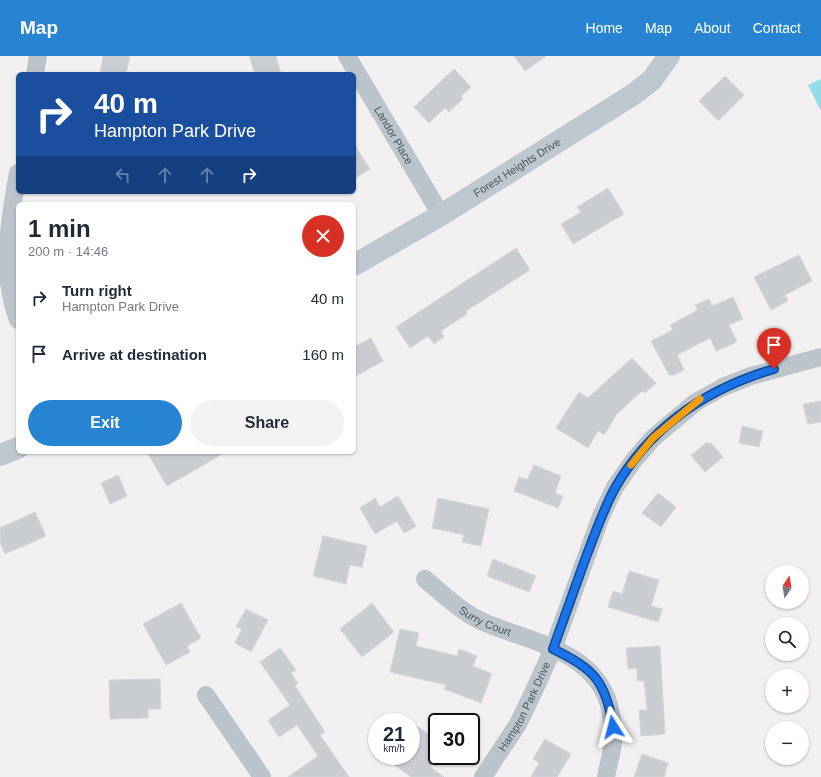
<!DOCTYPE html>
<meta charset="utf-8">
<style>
:root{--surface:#fff;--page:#f2f2f3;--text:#1f2937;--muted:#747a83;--accent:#2784d2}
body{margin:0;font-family:Helvetica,sans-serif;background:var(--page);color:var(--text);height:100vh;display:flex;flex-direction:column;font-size:15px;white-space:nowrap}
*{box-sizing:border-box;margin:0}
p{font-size:13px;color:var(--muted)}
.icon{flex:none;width:22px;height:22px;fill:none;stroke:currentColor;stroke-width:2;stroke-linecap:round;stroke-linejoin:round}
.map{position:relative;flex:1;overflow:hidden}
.details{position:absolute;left:16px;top:146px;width:340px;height:252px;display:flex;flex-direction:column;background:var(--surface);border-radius:6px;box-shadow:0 1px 3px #0004}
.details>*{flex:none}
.guide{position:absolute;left:16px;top:16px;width:340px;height:122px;border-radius:6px;box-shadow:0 1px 3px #0004;background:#1a4fa0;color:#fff;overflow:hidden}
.needle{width:26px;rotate:12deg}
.tools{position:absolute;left:765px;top:509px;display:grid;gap:8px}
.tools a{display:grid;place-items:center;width:44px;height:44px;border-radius:50%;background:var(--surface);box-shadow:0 1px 3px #0004;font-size:20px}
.speed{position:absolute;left:368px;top:657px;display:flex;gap:8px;font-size:20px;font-weight:700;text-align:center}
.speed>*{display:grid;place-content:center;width:52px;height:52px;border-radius:50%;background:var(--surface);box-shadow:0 1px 3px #0004;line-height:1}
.speed small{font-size:10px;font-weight:400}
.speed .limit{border:2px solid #111;border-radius:6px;background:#fff;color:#111}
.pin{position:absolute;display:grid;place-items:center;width:34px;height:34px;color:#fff;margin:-41px -17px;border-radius:50% 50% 50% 0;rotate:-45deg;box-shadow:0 0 4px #0007}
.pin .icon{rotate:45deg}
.me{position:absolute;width:44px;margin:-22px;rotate:351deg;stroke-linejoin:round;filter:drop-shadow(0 0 3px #0008)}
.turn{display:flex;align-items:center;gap:14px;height:84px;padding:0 12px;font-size:18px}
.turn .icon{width:52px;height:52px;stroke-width:2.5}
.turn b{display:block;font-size:28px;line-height:34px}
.lanes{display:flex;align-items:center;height:38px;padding:0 12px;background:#0003;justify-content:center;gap:20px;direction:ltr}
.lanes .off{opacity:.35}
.round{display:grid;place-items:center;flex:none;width:42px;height:42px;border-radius:21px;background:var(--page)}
.headline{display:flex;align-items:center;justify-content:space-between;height:68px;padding:0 12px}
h1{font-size:24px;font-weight:700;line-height:30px}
.cta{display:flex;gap:8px;margin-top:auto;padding:8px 12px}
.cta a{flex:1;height:46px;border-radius:24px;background:var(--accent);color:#fff;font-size:16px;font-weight:700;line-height:46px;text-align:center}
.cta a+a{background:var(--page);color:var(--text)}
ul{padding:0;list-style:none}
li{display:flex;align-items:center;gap:12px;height:56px;padding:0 12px}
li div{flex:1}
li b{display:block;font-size:15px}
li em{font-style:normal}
header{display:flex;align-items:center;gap:24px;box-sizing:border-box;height:56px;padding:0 20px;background:var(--accent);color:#fff}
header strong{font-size:19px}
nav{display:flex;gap:22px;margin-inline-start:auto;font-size:14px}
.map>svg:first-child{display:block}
.water{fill:#91dce5}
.building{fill:#c9ccd1;stroke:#d3d6da}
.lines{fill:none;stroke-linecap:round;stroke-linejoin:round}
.street{stroke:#bbc4ca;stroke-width:18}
.secondary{stroke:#bcc7cf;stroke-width:22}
.route-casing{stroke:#114b97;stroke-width:10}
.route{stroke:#1a73e8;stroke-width:7}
.slow{stroke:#f59e0b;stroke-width:7}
.labels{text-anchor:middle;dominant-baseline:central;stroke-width:3;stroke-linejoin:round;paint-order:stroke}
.street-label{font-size:11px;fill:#48545a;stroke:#fff}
</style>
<header>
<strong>Map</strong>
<nav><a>Home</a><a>Map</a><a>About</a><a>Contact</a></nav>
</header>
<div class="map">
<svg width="821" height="721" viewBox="0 0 821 721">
<rect width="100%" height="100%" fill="#f1efef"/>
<!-- water -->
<path class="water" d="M 821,23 L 821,55 L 808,29 Z"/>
<!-- building -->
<path class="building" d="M 103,0 L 130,0 L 126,18 L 100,18 Z
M 249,0 L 276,0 L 281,18 L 255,18 Z
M 514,0 L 546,0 L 525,15 Z
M 454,13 L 471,31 L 461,40 L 463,43 L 449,56 L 445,52 L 429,67 L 414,51 Z
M 725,20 L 744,39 L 718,65 L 699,45 Z
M 354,88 L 370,113 L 354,123 Z
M 608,132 L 624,158 L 573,188 L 561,168 L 581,156 L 577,151 Z
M 516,192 L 530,214 L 466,255 L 467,258 L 441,275 L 444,281 L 434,288 L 428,280 L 410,292 L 396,271 Z
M 799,199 L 812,225 L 785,239 L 788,245 L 771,254 L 754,221 Z
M 733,241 L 743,263 L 729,269 L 737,286 L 716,295 L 710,282 L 677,299 L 684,314 L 674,319 L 669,319 L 651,285 L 673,274 L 670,269 L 698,254 L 695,249 L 709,243 L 712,250 Z
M 371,282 L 383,305 L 354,321 L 354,291 Z
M 632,302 L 656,327 L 645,337 L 642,335 L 617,358 L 604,379 L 598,375 L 588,392 L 556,372 L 579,336 L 588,342 Z
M 821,345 L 821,366 L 808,368 L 803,348 Z
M 742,370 L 763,375 L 759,391 L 739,387 Z
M 706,387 L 711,387 L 723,401 L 705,416 L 691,399 Z
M 147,396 L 226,396 L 167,430 Z
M 534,409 L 561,420 L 555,437 L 563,440 L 558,452 L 514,435 L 519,421 L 527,424 Z
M 118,419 L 127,440 L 110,448 L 101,427 Z
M 658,437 L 676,451 L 661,471 L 642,457 Z
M 398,440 L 416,470 L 404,477 L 397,465 L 375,478 L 360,452 L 375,442 L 380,451 Z
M 438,442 L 489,453 L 481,490 L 462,486 L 464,479 L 432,472 Z
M 35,456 L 46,480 L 5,498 L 0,486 L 0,472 Z
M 323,480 L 367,490 L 362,511 L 350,509 L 346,528 L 313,520 Z
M 493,503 L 536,520 L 529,536 L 487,520 Z
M 629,515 L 659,524 L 651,550 L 663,553 L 658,566 L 608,551 L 613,535 L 622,538 Z
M 181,547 L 201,582 L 187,590 L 190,596 L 166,609 L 143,568 Z
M 372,547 L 394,576 L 362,601 L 340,573 Z
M 246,553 L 268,564 L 251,596 L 235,587 L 242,573 L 236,571 Z
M 400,573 L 419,577 L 416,590 L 457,600 L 459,593 L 477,600 L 473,610 L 492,618 L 481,647 L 444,633 L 446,629 L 390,616 Z
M 660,590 L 665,678 L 641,680 L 639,654 L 647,654 L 644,625 L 637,625 L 637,612 L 628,613 L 626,592 Z
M 280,592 L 296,614 L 291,617 L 298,627 L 295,630 L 325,676 L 320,679 L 349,721 L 288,721 L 318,700 L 297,669 L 279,681 L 268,664 L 290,649 L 260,606 Z
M 160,623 L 161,653 L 148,653 L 148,662 L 110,663 L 109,624 Z
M 417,670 L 437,684 L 437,701 L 430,711 L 444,721 L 411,721 L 382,700 L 411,700 L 411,679 Z
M 545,683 L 571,698 L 557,721 L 531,721 L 539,707 L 533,703 Z
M 642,698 L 668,707 L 664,721 L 634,721 Z"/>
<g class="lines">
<!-- street -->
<g class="street">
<path id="s1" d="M 347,0 L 441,159"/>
<path d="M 35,18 L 38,0"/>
<path d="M 18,117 C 9,167 0,215 18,264"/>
<path id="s2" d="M 425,523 C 443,538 460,555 481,565 C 528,586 593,593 609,649 C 612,661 614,676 613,688 C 611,699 608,710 606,721"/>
<path d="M 206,639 L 262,721"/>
<path id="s3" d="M 483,721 L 518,668 L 532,639 L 553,593 L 601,460 L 615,431 L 634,404 L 653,382 L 696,346 L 723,331 L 751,320 L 821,301"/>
</g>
<!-- secondary -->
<g class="secondary">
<path id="s4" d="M 354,209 L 441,159 L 634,38 L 652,24 L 669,0"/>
<path d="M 0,399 L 18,392"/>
</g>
</g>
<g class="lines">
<!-- route casing -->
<g class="route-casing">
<path id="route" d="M 613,671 C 606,625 594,613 553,593 C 564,562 575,532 586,501 C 595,478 603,454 615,432 C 651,370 706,333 774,313"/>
</g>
<!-- route -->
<use href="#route" class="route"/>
<!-- slow -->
<path class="slow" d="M 631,409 L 653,382 L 700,343"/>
</g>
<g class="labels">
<!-- street labels -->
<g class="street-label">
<text stroke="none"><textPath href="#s1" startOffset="92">Landor Place</textPath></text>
<text stroke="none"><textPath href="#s4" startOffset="190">Forest Heights Drive</textPath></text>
<text stroke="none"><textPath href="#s2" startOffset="74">Surry Court</textPath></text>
<text stroke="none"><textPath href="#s3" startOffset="82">Hampton Park Drive</textPath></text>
</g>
</g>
</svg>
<div class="tools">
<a><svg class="needle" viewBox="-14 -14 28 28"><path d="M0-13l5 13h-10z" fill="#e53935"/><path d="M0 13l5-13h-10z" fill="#747a83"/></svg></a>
<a><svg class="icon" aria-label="search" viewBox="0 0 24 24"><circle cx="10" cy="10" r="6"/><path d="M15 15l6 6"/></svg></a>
<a>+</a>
<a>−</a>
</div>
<div class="speed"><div>21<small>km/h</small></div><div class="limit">30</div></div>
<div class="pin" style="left:774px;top:313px;background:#d93025"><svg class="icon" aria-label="arrive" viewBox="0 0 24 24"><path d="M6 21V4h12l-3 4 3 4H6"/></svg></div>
<svg class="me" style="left:613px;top:671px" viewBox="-20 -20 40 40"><path d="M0-17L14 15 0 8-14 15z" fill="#1a73e8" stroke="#fff" stroke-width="4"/></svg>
<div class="guide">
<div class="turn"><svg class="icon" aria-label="right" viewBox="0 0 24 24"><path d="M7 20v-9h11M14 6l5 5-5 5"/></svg><div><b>40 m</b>Hampton Park Drive</div></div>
<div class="lanes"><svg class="icon off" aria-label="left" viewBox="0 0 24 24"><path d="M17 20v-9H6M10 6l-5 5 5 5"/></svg><svg class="icon off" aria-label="ahead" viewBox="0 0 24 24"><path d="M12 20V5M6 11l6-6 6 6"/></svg><svg class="icon off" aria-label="ahead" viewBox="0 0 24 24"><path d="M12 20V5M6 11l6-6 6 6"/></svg><svg class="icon" aria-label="right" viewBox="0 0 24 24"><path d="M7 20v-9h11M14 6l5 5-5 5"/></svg></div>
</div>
<section class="details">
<div class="headline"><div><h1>1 min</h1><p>200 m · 14:46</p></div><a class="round" style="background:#d93025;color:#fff"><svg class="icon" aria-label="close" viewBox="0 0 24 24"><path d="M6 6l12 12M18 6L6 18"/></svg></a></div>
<ul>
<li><svg class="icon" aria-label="right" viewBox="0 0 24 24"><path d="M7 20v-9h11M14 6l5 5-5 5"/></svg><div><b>Turn right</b><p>Hampton Park Drive</p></div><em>40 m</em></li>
<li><svg class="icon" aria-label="arrive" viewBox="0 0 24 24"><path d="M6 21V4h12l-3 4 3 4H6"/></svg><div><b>Arrive at destination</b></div><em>160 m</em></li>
</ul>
<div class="cta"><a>Exit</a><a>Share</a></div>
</section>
</div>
